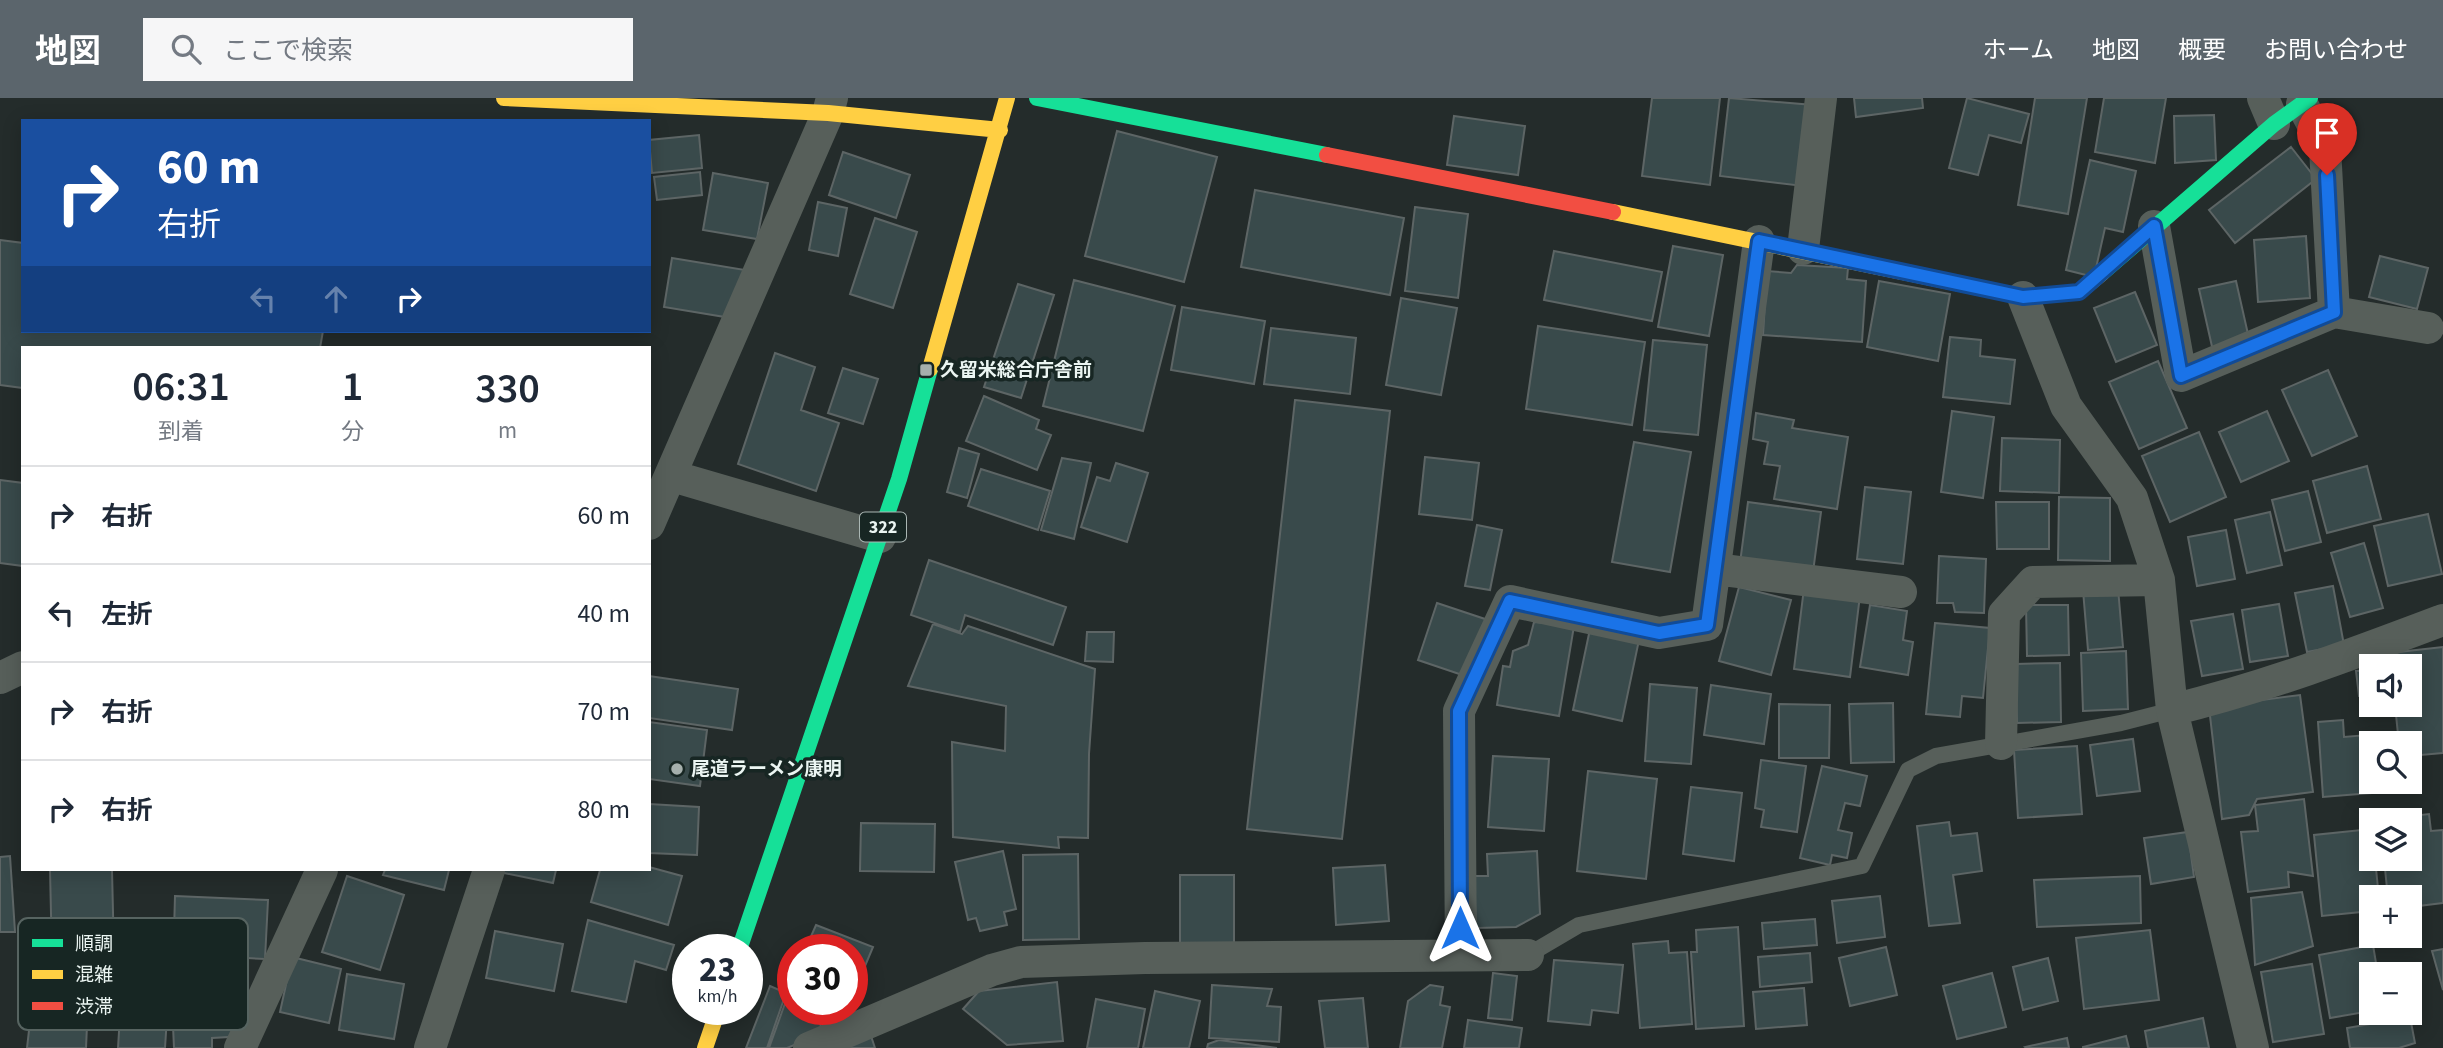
<!DOCTYPE html>
<html lang="ja">
<meta charset="utf-8">
<style>
:root{--surface:#fff;--page:#f6f6f7;--text:#1f2937;--muted:#747a83;--line:#e0e1e3;--accent:#5b656c}
body{margin:0;font-family:"Source Sans 3","Noto Sans JP",sans-serif;background:var(--page);color:var(--text);height:100vh;display:flex;flex-direction:column;font-size:26px;white-space:nowrap}
*{box-sizing:border-box;margin:0}
p{font-size:23px;color:var(--muted)}
.icon{flex:none;width:38px;height:38px;fill:none;stroke:currentColor;stroke-width:2;stroke-linecap:round;stroke-linejoin:round}
.map{position:relative;flex:1;overflow:hidden}
.side{position:absolute;left:21px;top:248px;width:630px;height:525px;display:flex;flex-direction:column;background:var(--surface);border-radius:0px;box-shadow:0 4px 18px #0003}
.side>*{flex:none}
.hud{position:absolute;left:21px;top:21px;width:630px;height:214px;border-radius:0px;box-shadow:0 4px 18px #0003;background:#1a4fa0;color:#fff;overflow:hidden}
.tools{position:absolute;left:2359px;top:556px;display:grid;gap:14px}
.tools a{display:grid;place-items:center;width:63px;height:63px;border-radius:0px;background:var(--surface);box-shadow:0 4px 18px #0003;font-size:35px}
.speed{position:absolute;left:672px;top:836px;display:flex;gap:14px;font-size:35px;font-weight:700;text-align:center}
.speed>*{display:grid;place-content:center;width:91px;height:91px;border-radius:50%;background:var(--surface);box-shadow:0 4px 18px #0003;line-height:1}
.speed small{font-size:18px;font-weight:400}
.speed .limit{border:10px solid #d22;background:#fff;color:#111}
.pin{position:absolute;display:grid;place-items:center;width:60px;height:60px;color:#fff;margin:-72px -30px;border-radius:50% 50% 50% 0;rotate:-45deg;box-shadow:0 0 7px #0007}
.pin .icon{rotate:45deg}
.me{position:absolute;width:77px;margin:-38px;rotate:0deg;stroke-linejoin:round;filter:drop-shadow(0 0 5px #0008)}
.turn{display:flex;align-items:center;gap:24px;height:147px;padding:0 21px;font-size:32px}
.turn .icon{width:91px;height:91px;stroke-width:2.5}
.turn b{display:block;font-size:49px;line-height:60px}
.lanes{display:flex;align-items:center;height:66px;padding:0 21px;background:#0003;justify-content:center;gap:35px;direction:ltr}
.lanes .off{opacity:.35}
.eta{display:flex;justify-content:space-evenly;align-items:center;height:119px;text-align:center}
.eta b{font-size:42px;font-weight:600;line-height:49px}
ul{padding:0;list-style:none}
li{display:flex;align-items:center;gap:21px;height:98px;padding:0 21px;border-top:2px solid var(--line)}
li div{flex:1}
li b{display:block;font-size:26px}
li em{font-style:normal}
header{display:flex;align-items:center;gap:42px;box-sizing:border-box;height:98px;padding:0 35px;background:var(--accent);color:#fff}
header strong{font-size:33px}
nav{display:flex;gap:38px;margin-inline-start:auto;font-size:24px}
.search{width:490px;height:63px;background:var(--page);display:flex;align-items:center;gap:18px;box-sizing:border-box;padding:0 24px;border-radius:0px;color:var(--muted);font-size:26px}
.map>svg:first-child{display:block}
.building{fill:#394a4b;stroke:#5d6565;stroke-width:2}
.lines{fill:none;stroke-linecap:round;stroke-linejoin:round}
.lane{stroke:#575f5a;stroke-width:16}
.street{stroke:#575f5a;stroke-width:32}
.fast{stroke:#16e098;stroke-width:16}
.slow{stroke:#ffcf43;stroke-width:16}
.jam{stroke:#f24e42;stroke-width:16}
.route-casing{stroke:#114b97;stroke-width:18}
.route{stroke:#1a73e8;stroke-width:12}
.poi-dot{fill:#a5afac;stroke:#172623;stroke-width:2.5}
.labels{text-anchor:middle;dominant-baseline:central;stroke-width:7;stroke-linejoin:round;paint-order:stroke}
.shield{fill:#172623;stroke:#abb7b4;stroke-width:2}
.shield-label{font-size:18px;font-weight:bold;fill:#ebf5f2}
.poi-label{font-size:19px;font-weight:bold;fill:#ebf5f2;stroke:#172623;text-anchor:start}
.key{fill:#172623;stroke:#576461;stroke-width:2}
.key-label{font-size:19px;fill:#ebf5f2}
</style>
<header>
<strong>地図</strong>
<div class="search"><svg class="icon" aria-label="search" viewBox="0 0 24 24"><circle cx="10" cy="10" r="6"/><path d="M15 15l6 6"/></svg>ここで検索</div>
<nav><a>ホーム</a><a>地図</a><a>概要</a><a>お問い合わせ</a></nav>
</header>
<div class="map">
<svg width="2443" height="950" viewBox="0 0 2443 950">
<rect width="100%" height="100%" fill="#242c2b"/>
<!-- building -->
<path class="building" d="M 1652,0 L 1720,0 L 1710,87 L 1642,78 Z
M 1729,0 L 1813,7 L 1803,88 L 1720,78 Z
M 1854,0 L 1922,0 L 1923,10 L 1856,19 Z
M 1967,0 L 2029,16 L 2021,45 L 1989,37 L 1978,77 L 1949,70 Z
M 2035,0 L 2087,0 L 2068,116 L 2018,107 Z
M 2104,0 L 2166,0 L 2155,65 L 2095,54 Z
M 2214,17 L 2216,62 L 2175,65 L 2174,18 Z
M 1454,18 L 1525,28 L 1518,77 L 1447,67 Z
M 1117,33 L 1217,59 L 1184,184 L 1085,158 Z
M 699,37 L 702,70 L 652,75 L 649,42 Z
M 2291,49 L 2316,81 L 2235,145 L 2209,112 Z
M 843,54 L 910,77 L 896,120 L 829,97 Z
M 2090,62 L 2136,73 L 2123,134 L 2105,130 L 2094,179 L 2066,172 Z
M 700,74 L 702,97 L 657,102 L 654,79 Z
M 713,75 L 768,85 L 757,141 L 703,132 Z
M 1255,92 L 1404,120 L 1390,197 L 1241,169 Z
M 818,104 L 847,110 L 838,158 L 809,152 Z
M 1415,109 L 1468,116 L 1458,200 L 1405,193 Z
M 875,120 L 917,134 L 893,210 L 850,196 Z
M 2306,138 L 2310,200 L 2258,204 L 2254,142 Z
M 0,142 L 23,145 L 23,233 L 323,233 L 320,250 L 23,250 L 23,290 L 0,287 Z
M 1673,148 L 1723,157 L 1709,238 L 1658,229 Z
M 1554,153 L 1662,174 L 1652,223 L 1544,202 Z
M 2380,158 L 2428,170 L 2417,211 L 2369,199 Z
M 672,160 L 745,172 L 737,221 L 664,209 Z
M 1797,167 L 1848,170 L 1847,181 L 1866,183 L 1862,244 L 1763,237 L 1767,173 L 1791,175 Z
M 1074,182 L 1175,208 L 1143,333 L 1043,308 Z
M 1879,183 L 1950,196 L 1938,263 L 1867,249 Z
M 2236,183 L 2250,245 L 2213,253 L 2199,191 Z
M 1018,186 L 1054,197 L 1021,300 L 984,289 Z
M 2135,194 L 2157,247 L 2116,264 L 2094,210 Z
M 1401,200 L 1457,210 L 1441,297 L 1386,287 Z
M 1182,209 L 1265,223 L 1254,286 L 1171,272 Z
M 1538,228 L 1645,244 L 1632,327 L 1526,311 Z
M 1271,230 L 1356,240 L 1350,296 L 1264,286 Z
M 1950,239 L 1981,242 L 1980,258 L 2015,262 L 2010,306 L 1943,299 Z
M 1653,242 L 1707,247 L 1698,337 L 1644,332 Z
M 775,255 L 815,269 L 801,312 L 839,325 L 816,393 L 738,366 Z
M 2158,263 L 2187,330 L 2139,351 L 2109,284 Z
M 843,270 L 878,281 L 863,326 L 828,315 Z
M 2328,272 L 2357,338 L 2312,358 L 2282,292 Z
M 984,298 L 1039,322 L 1036,331 L 1051,337 L 1037,372 L 966,343 Z
M 1295,302 L 1390,313 L 1342,741 L 1247,731 Z
M 1952,313 L 1994,319 L 1983,400 L 1941,394 Z
M 2267,313 L 2289,363 L 2241,384 L 2219,334 Z
M 1756,315 L 1794,322 L 1792,330 L 1848,339 L 1837,411 L 1774,401 L 1780,368 L 1764,366 L 1768,344 L 1753,341 Z
M 2199,334 L 2226,399 L 2170,424 L 2142,358 Z
M 2002,340 L 2060,342 L 2059,395 L 2000,393 Z
M 1634,344 L 1691,354 L 1670,474 L 1612,464 Z
M 959,350 L 979,356 L 967,400 L 947,394 Z
M 1425,359 L 1479,365 L 1472,422 L 1419,416 Z
M 1062,360 L 1091,365 L 1074,441 L 1041,432 Z
M 1116,365 L 1148,375 L 1127,444 L 1081,429 L 1097,379 L 1110,383 Z
M 2367,368 L 2381,421 L 2327,435 L 2313,383 Z
M 981,371 L 1050,393 L 1038,432 L 968,408 Z
M 0,382 L 23,385 L 23,468 L 0,465 Z
M 1865,389 L 1911,394 L 1903,466 L 1857,461 Z
M 2308,393 L 2321,444 L 2285,453 L 2272,402 Z
M 2059,399 L 2110,400 L 2110,463 L 2058,462 Z
M 1748,404 L 1821,414 L 1813,474 L 1740,465 Z
M 1996,404 L 2049,404 L 2049,451 L 1997,451 Z
M 2270,414 L 2282,467 L 2247,475 L 2235,422 Z
M 2428,416 L 2442,476 L 2388,488 L 2374,428 Z
M 1477,427 L 1502,432 L 1490,492 L 1465,488 Z
M 2226,432 L 2235,481 L 2197,488 L 2188,439 Z
M 2364,445 L 2383,510 L 2350,519 L 2331,455 Z
M 1939,458 L 1986,461 L 1984,515 L 1955,514 L 1953,505 L 1937,505 Z
M 929,462 L 1066,509 L 1053,547 L 965,517 L 960,534 L 911,517 Z
M 2333,488 L 2344,547 L 2307,554 L 2295,495 Z
M 1739,489 L 1791,502 L 1771,577 L 1719,563 Z
M 1804,490 L 1860,497 L 1850,579 L 1794,571 Z
M 2118,490 L 2123,549 L 2088,552 L 2083,492 Z
M 1437,505 L 1494,524 L 1474,581 L 1418,562 Z
M 2279,506 L 2288,558 L 2250,564 L 2242,512 Z
M 1870,507 L 1907,513 L 1903,542 L 1913,544 L 1908,577 L 1860,569 Z
M 2026,507 L 2068,507 L 2069,557 L 2027,558 Z
M 2233,516 L 2243,571 L 2202,578 L 2191,523 Z
M 1534,524 L 1574,528 L 1559,618 L 1497,607 L 1503,568 L 1510,569 L 1513,553 L 1528,547 Z
M 1935,525 L 1990,530 L 1983,600 L 1962,598 L 1960,619 L 1926,616 Z
M 933,526 L 962,536 L 968,528 L 1095,571 L 1089,656 L 1088,740 L 1058,739 L 1059,750 L 953,739 L 952,644 L 1005,653 L 1006,608 L 908,588 Z
M 1590,531 L 1639,542 L 1622,623 L 1573,612 Z
M 1087,534 L 1114,534 L 1113,564 L 1085,563 Z
M 2443,549 L 2443,655 L 2410,658 L 2410,646 L 2399,646 L 2395,607 L 2410,607 L 2410,569 L 2391,569 L 2390,555 Z
M 2126,553 L 2128,611 L 2083,613 L 2081,555 Z
M 2060,565 L 2061,624 L 2017,625 L 2015,566 Z
M 2371,572 L 2371,597 L 2359,598 L 2356,573 Z
M 649,578 L 738,591 L 732,632 L 649,620 Z
M 1650,586 L 1697,590 L 1691,666 L 1645,663 Z
M 1711,587 L 1771,596 L 1764,646 L 1704,637 Z
M 2300,597 L 2313,694 L 2257,701 L 2249,717 L 2222,721 L 2209,609 Z
M 1893,605 L 1894,664 L 1851,665 L 1849,606 Z
M 1779,606 L 1830,607 L 1829,660 L 1779,660 Z
M 2343,622 L 2344,639 L 2367,637 L 2371,695 L 2323,699 L 2318,624 Z
M 649,624 L 707,632 L 700,688 L 649,681 Z
M 2133,641 L 2140,693 L 2097,698 L 2090,647 Z
M 2077,648 L 2082,716 L 2018,720 L 2014,652 Z
M 1493,658 L 1549,661 L 1544,733 L 1488,729 Z
M 1761,662 L 1806,668 L 1797,734 L 1761,729 L 1764,712 L 1755,710 Z
M 1822,668 L 1867,678 L 1860,708 L 1845,705 L 1838,732 L 1852,735 L 1847,760 L 1832,757 L 1830,767 L 1800,760 Z
M 1588,673 L 1657,681 L 1646,781 L 1577,773 Z
M 1691,689 L 1742,695 L 1734,763 L 1683,756 Z
M 2304,701 L 2313,778 L 2288,774 L 2289,789 L 2248,794 L 2241,734 L 2258,733 L 2255,707 Z
M 649,706 L 699,709 L 697,757 L 649,755 Z
M 2429,716 L 2431,733 L 2443,732 L 2443,805 L 2410,809 L 2410,800 L 2388,800 L 2384,761 L 2410,761 L 2410,723 L 2395,723 L 2394,720 Z
M 1949,724 L 1951,738 L 1977,735 L 1982,773 L 1953,777 L 1960,825 L 1929,828 L 1917,728 Z
M 861,725 L 935,726 L 934,774 L 860,773 Z
M 2371,731 L 2371,761 L 2375,761 L 2379,800 L 2371,800 L 2371,813 L 2322,818 L 2314,737 Z
M 2188,734 L 2194,779 L 2151,786 L 2144,740 Z
M 1003,753 L 1016,811 L 1004,814 L 1007,827 L 980,833 L 976,820 L 968,822 L 955,764 Z
M 1537,753 L 1540,816 L 1516,829 L 1476,830 L 1474,778 L 1488,778 L 1487,756 Z
M 1078,756 L 1079,841 L 1023,842 L 1023,757 Z
M 10,758 L 15,834 L 0,834 L 0,759 Z
M 1385,767 L 1389,823 L 1336,827 L 1333,770 Z
M 649,769 L 682,778 L 668,827 L 591,804 L 600,772 L 649,772 Z
M 50,772 L 112,772 L 114,857 L 52,859 Z
M 385,772 L 449,772 L 444,792 L 383,777 Z
M 500,772 L 556,772 L 553,785 L 499,774 Z
M 1180,777 L 1234,777 L 1234,848 L 1180,847 Z
M 347,778 L 404,797 L 380,872 L 322,854 Z
M 2140,778 L 2141,825 L 2037,829 L 2034,782 Z
M 2302,794 L 2313,848 L 2255,867 L 2251,800 Z
M 175,798 L 268,802 L 265,861 L 229,859 L 229,878 L 201,877 L 203,870 L 173,870 Z
M 1880,798 L 1885,839 L 1837,845 L 1832,803 Z
M 1815,821 L 1817,847 L 1764,851 L 1762,825 Z
M 588,822 L 674,847 L 666,872 L 635,863 L 626,904 L 572,893 Z
M 816,827 L 873,849 L 852,899 L 852,852 L 805,852 Z
M 1738,829 L 1744,928 L 1696,931 L 1691,854 L 1697,854 L 1696,832 Z
M 2150,832 L 2159,902 L 2084,911 L 2076,840 Z
M 495,833 L 563,846 L 554,893 L 486,880 Z
M 1668,843 L 1669,855 L 1687,854 L 1692,926 L 1640,930 L 1633,846 Z
M 2373,847 L 2378,877 L 2371,877 L 2371,913 L 2330,920 L 2319,857 Z
M 1886,849 L 1897,897 L 1850,908 L 1839,860 Z
M 2443,851 L 2443,892 L 2432,853 Z
M 1810,855 L 1812,884 L 1760,889 L 1758,859 Z
M 292,859 L 341,871 L 329,925 L 280,914 Z
M 2048,860 L 2058,903 L 2023,912 L 2013,869 Z
M 1554,862 L 1623,867 L 1618,915 L 1592,912 L 1590,927 L 1548,923 Z
M 2312,866 L 2324,936 L 2273,944 L 2261,874 Z
M 1493,875 L 1517,878 L 1512,922 L 1488,920 Z
M 1992,875 L 2006,929 L 1957,941 L 1943,888 Z
M 347,876 L 404,886 L 394,941 L 339,932 Z
M 229,878 L 243,881 L 246,938 L 212,940 L 212,950 L 174,950 L 171,884 Z
M 1057,884 L 1063,943 L 1007,947 L 963,911 L 979,893 Z
M 122,885 L 169,888 L 165,950 L 118,950 Z
M 1212,887 L 1272,891 L 1267,908 L 1281,909 L 1279,944 L 1209,940 Z
M 1430,887 L 1443,889 L 1440,907 L 1450,909 L 1442,950 L 1400,950 L 1408,903 Z
M 770,888 L 786,895 L 767,950 L 746,950 Z
M 1804,890 L 1807,927 L 1756,931 L 1753,894 Z
M 1155,893 L 1200,903 L 1189,950 L 1143,950 Z
M 788,897 L 793,899 L 793,912 L 814,912 L 824,935 L 787,950 L 769,950 Z
M 1363,900 L 1368,950 L 1325,950 L 1319,903 Z
M 1096,901 L 1145,911 L 1138,950 L 1087,950 Z
M 88,905 L 86,950 L 27,950 L 32,906 Z
M 2410,919 L 2415,945 L 2399,950 L 2350,950 L 2347,930 Z
M 2203,920 L 2209,950 L 2148,950 L 2145,933 Z
M 1468,922 L 1522,930 L 1519,950 L 1464,950 Z
M 871,938 L 875,950 L 843,950 Z
M 2126,938 L 2129,950 L 2083,950 L 2083,949 Z
M 2067,940 L 2069,950 L 2026,950 L 2025,949 Z
M 1219,942 L 1277,950 L 1207,950 L 1208,946 Z"/>
<g class="lines">
<!-- lane -->
<path class="lane" d="M 1528,857 L 1579,827 L 1862,768 L 1908,672 L 1936,658 L 2121,625 L 2172,612"/>
<!-- street -->
<path class="street" d="M 2263,0 L 2274,26
M 2302,6 L 2325,50 L 2334,214
M 2154,128 L 2181,278 L 2334,214 L 2428,230
M 1803,151 L 1821,0
M 2023,199 L 2066,308 L 2132,400 L 2159,482 L 2172,612 L 2253,950
M 672,378 L 880,439
M 649,426 L 828,15 L 832,0
M 1715,471 L 1901,494
M 0,580 L 23,569
M 2172,612 C 2266,589 2353,556 2443,522
M 2001,646 L 2004,516 L 2033,484 L 2159,482
M 1461,857 L 1459,613 L 1510,503 L 1659,535 L 1707,527 L 1759,143
M 240,950 L 322,772
M 430,950 L 489,772
M 809,950 L 992,872 L 1021,864 L 1145,860 L 1528,857"/>
<!-- fast -->
<path class="fast" d="M 1037,0 L 1327,57
M 2102,175 L 2274,26 L 2310,0
M 739,852 L 899,381 L 930,271"/>
<!-- slow -->
<path class="slow" d="M 504,0 L 828,15 L 1000,32
M 1613,114 L 2023,199 L 2079,194 L 2102,175
M 930,271 L 1007,0
M 705,950 L 718,912"/>
<!-- jam -->
<path class="jam" d="M 1327,57 L 1613,114"/>
</g>
<g class="lines">
<!-- route casing -->
<g class="route-casing">
<path id="route" d="M 1460,830 L 1459,613 L 1510,503 L 1659,535 L 1707,527 L 1759,143 L 2023,199 L 2079,194 L 2154,128 L 2181,278 L 2334,214 L 2327,77"/>
</g>
<!-- route -->
<use href="#route" class="route"/>
</g>
<!-- markers -->
<g class="poi-dot">
<rect x="919" y="265" width="14" height="14" rx="3.5"/>
<circle cx="677" cy="671" r="7"/>
</g>
<g class="labels">
<!-- shield labels -->
<rect class="shield" x="860" y="414.5" width="46" height="29" rx="5"/>
<g class="shield-label">
<text x="883" y="429">322</text>
</g>
<!-- poi labels -->
<g class="poi-label">
<text x="940" y="272">久留米総合庁舎前</text>
<text x="691" y="671">尾道ラーメン康明</text>
</g>
</g>
<!-- legend -->
<rect x="18" y="820" width="230" height="112" rx="10" class="key"/>
<rect x="32" y="841" width="31" height="8" fill="#16e098"/>
<rect x="32" y="872" width="31" height="9" fill="#ffcf43"/>
<rect x="32" y="904" width="31" height="8" fill="#f24e42"/>
<g class="key-label">
<text x="75" y="852">順調</text>
<text x="75" y="883">混雑</text>
<text x="75" y="915">渋滞</text>
</g>
</svg>
<div class="tools">
<a><svg class="icon" aria-label="sound" viewBox="0 0 24 24"><path d="M4 9h4l5-4v14l-5-4H4zM17 9q2 3 0 6"/></svg></a>
<a><svg class="icon" aria-label="search" viewBox="0 0 24 24"><circle cx="10" cy="10" r="6"/><path d="M15 15l6 6"/></svg></a>
<a><svg class="icon" aria-label="layers" viewBox="0 0 24 24"><path d="M12 4l9 5-9 5-9-5zM3 14l9 5 9-5"/></svg></a>
<a>+</a>
<a>−</a>
</div>
<div class="speed"><div>23<small>km/h</small></div><div class="limit">30</div></div>
<div class="pin" style="left:2327px;top:77px;background:#d93025"><svg class="icon" aria-label="arrive" viewBox="0 0 24 24"><path d="M6 21V4h12l-3 4 3 4H6"/></svg></div>
<svg class="me" style="left:1460px;top:830px" viewBox="-20 -20 40 40"><path d="M0-17L14 15 0 8-14 15z" fill="#1a73e8" stroke="#fff" stroke-width="4"/></svg>
<div class="hud">
<div class="turn"><svg class="icon" aria-label="right" viewBox="0 0 24 24"><path d="M7 20v-9h11M14 6l5 5-5 5"/></svg><div><b>60 m</b>右折</div></div>
<div class="lanes"><svg class="icon off" aria-label="left" viewBox="0 0 24 24"><path d="M17 20v-9H6M10 6l-5 5 5 5"/></svg><svg class="icon off" aria-label="ahead" viewBox="0 0 24 24"><path d="M12 20V5M6 11l6-6 6 6"/></svg><svg class="icon" aria-label="right" viewBox="0 0 24 24"><path d="M7 20v-9h11M14 6l5 5-5 5"/></svg></div>
</div>
<section class="side">
<div class="eta">
<div><b>06:31</b><p>到着</p></div>
<div><b>1</b><p>分</p></div>
<div><b>330</b><p>m</p></div>
</div>
<ul>
<li><svg class="icon" aria-label="right" viewBox="0 0 24 24"><path d="M7 20v-9h11M14 6l5 5-5 5"/></svg><div><b>右折</b></div><em>60 m</em></li>
<li><svg class="icon" aria-label="left" viewBox="0 0 24 24"><path d="M17 20v-9H6M10 6l-5 5 5 5"/></svg><div><b>左折</b></div><em>40 m</em></li>
<li><svg class="icon" aria-label="right" viewBox="0 0 24 24"><path d="M7 20v-9h11M14 6l5 5-5 5"/></svg><div><b>右折</b></div><em>70 m</em></li>
<li><svg class="icon" aria-label="right" viewBox="0 0 24 24"><path d="M7 20v-9h11M14 6l5 5-5 5"/></svg><div><b>右折</b></div><em>80 m</em></li>
</ul>
</section>
</div>
